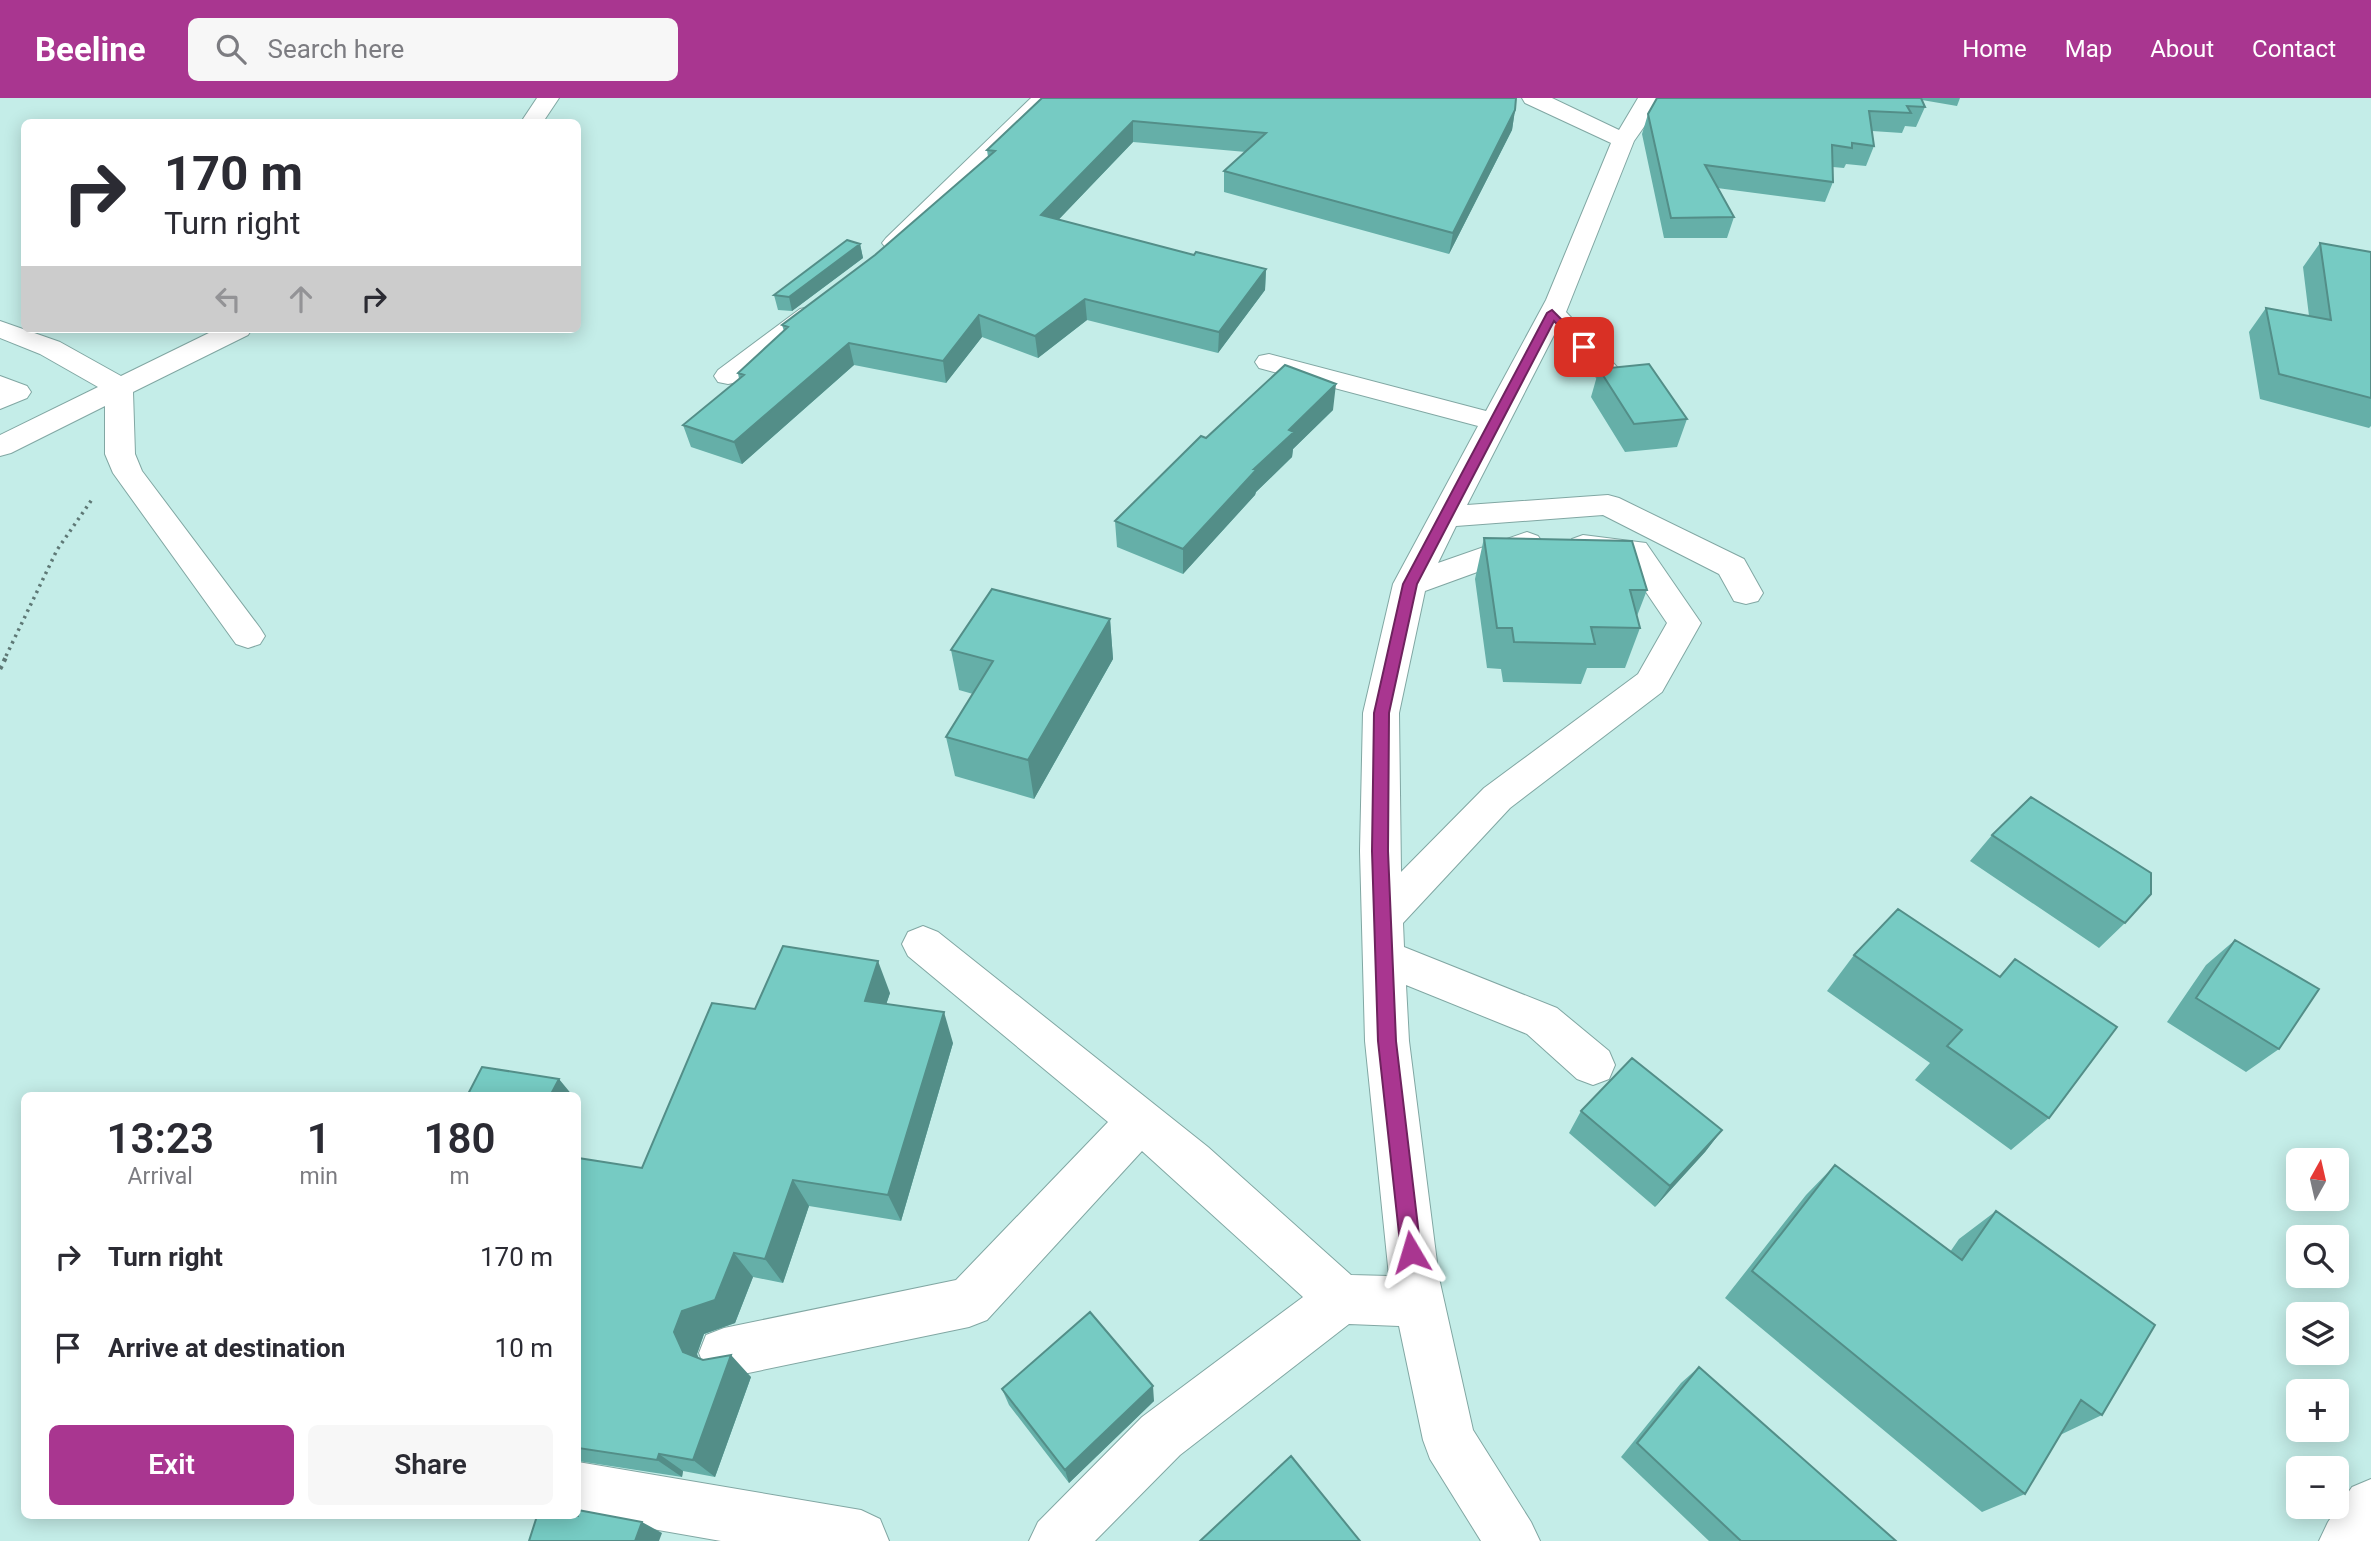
<!DOCTYPE html>
<meta charset="utf-8">
<style>
:root{--surface:#fff;--page:#f7f7f7;--text:#2b2b33;--muted:#7c7c81;--accent:#a93690}
body{margin:0;font-family:Roboto,sans-serif;background:var(--page);color:var(--text);height:100vh;display:flex;flex-direction:column;font-size:26px;white-space:nowrap}
*{box-sizing:border-box;margin:0}
p{font-size:23px;color:var(--muted)}
.icon{flex:none;width:38px;height:38px;fill:none;stroke:currentColor;stroke-width:2;stroke-linecap:round;stroke-linejoin:round}
.map{position:relative;flex:1;overflow:hidden}
.side{position:absolute;left:21px;top:994px;width:560px;height:427px;display:flex;flex-direction:column;background:var(--surface);border-radius:10px;box-shadow:0 4px 18px #0003}
.side>*{flex:none}
.top-card{position:absolute;left:21px;top:21px;width:560px;height:214px;border-radius:10px;box-shadow:0 4px 18px #0003;background:#fff;color:var(--text);overflow:hidden}
.needle{width:46px;rotate:8deg}
.controls{position:absolute;left:2286px;top:1050px;display:grid;gap:14px}
.controls a{display:grid;place-items:center;width:63px;height:63px;border-radius:10px;background:var(--surface);box-shadow:0 4px 18px #0003;font-size:35px}
.pin{position:absolute;display:grid;place-items:center;width:60px;height:60px;color:#fff;margin:-30px;border-radius:14px;box-shadow:0 4px 10px #0006}
.me{position:absolute;width:77px;margin:-38px;rotate:353deg;stroke-linejoin:round;filter:drop-shadow(0 0 5px #0008)}
.turn{display:flex;align-items:center;gap:24px;height:147px;padding:0 28px;font-size:32px}
.turn .icon{width:91px;height:91px;stroke-width:2.5}
.turn b{display:block;font-size:49px;line-height:60px}
.lanes{display:flex;align-items:center;height:66px;padding:0 28px;background:#0003;justify-content:center;gap:35px;direction:ltr}
.lanes .off{opacity:.35}
.eta{display:flex;justify-content:space-evenly;align-items:center;height:119px;text-align:center}
.eta b{font-size:42px;font-weight:600;line-height:49px}
.button{display:flex;gap:14px;margin-top:auto;padding:14px 28px}
.button a{flex:1;height:80px;border-radius:10px;background:var(--accent);color:#fff;font-size:28px;font-weight:600;line-height:80px;text-align:center}
.button a+a{background:var(--page);color:var(--text)}
ul{padding:0;list-style:none}
li{display:flex;align-items:center;gap:21px;height:91px;padding:0 28px}
li div{flex:1}
li b{display:block;font-size:26px}
li em{font-style:normal}
header{display:flex;align-items:center;gap:42px;box-sizing:border-box;height:98px;padding:0 35px;background:var(--accent);color:#fff}
header strong{font-size:33px}
nav{display:flex;gap:38px;margin-inline-start:auto;font-size:24px}
.search{width:490px;height:63px;background:var(--page);display:flex;align-items:center;gap:18px;box-sizing:border-box;padding:0 24px;border-radius:10px;color:var(--muted);font-size:26px}
.map>svg:first-child{display:block}
.lines{fill:none;stroke-linecap:round;stroke-linejoin:round}
.minor-casing{stroke:#81a7a3;stroke-width:2}
.path-far1{stroke:#5e7875;stroke-width:3.5;stroke-dasharray:2.5 4.5;stroke-linecap:butt}
.path{stroke:#5e7875;stroke-width:4.5;stroke-dasharray:3.5 5;stroke-linecap:butt}
.minor{fill:#fff;fill-rule:evenodd}
.wall{fill:#65afa8}
.shaded-wall{fill:#538e88}
.building{fill:#76cbc3;stroke:#538e88;stroke-width:2}
.route{fill:#a93690;stroke:#6e235e;stroke-width:2}
</style>
<header>
<strong>Beeline</strong>
<div class="search"><svg class="icon" aria-label="search" viewBox="0 0 24 24"><circle cx="10" cy="10" r="6"/><path d="M15 15l6 6"/></svg>Search here</div>
<nav><a>Home</a><a>Map</a><a>About</a><a>Contact</a></nav>
</header>
<div class="map">
<svg width="2371" height="1443" viewBox="0 0 2371 1443">
<rect width="100%" height="100%" fill="#c4ede8"/>
<g class="lines">
<!-- minor casing -->
<g class="minor-casing">
<path id="minor" d="M 537,0 L 559,0 L 543,24 L 521,24 Z
M 1031,0 L 1055,0 L 904,150 L 895,153 L 886,150 L 882,145 L 886,140 Z
M 1522,0 L 1552,0 L 1619,32 L 1638,0 L 1660,0 L 1653,16 L 1634,43 L 1566,214 L 1629,282 L 1625,288 L 1615,291 L 1605,288 L 1555,235 L 1467,407 L 1608,397 L 1619,400 L 1744,461 L 1763,495 L 1758,503 L 1746,506 L 1734,503 L 1719,476 L 1603,417 L 1456,428 L 1438,465 L 1527,434 L 1538,438 L 1543,445 L 1538,452 L 1425,493 L 1399,615 L 1401,774 L 1484,690 L 1638,576 L 1667,525 L 1625,463 L 1572,455 L 1567,448 L 1572,441 L 1583,437 L 1646,445 L 1701,525 L 1662,594 L 1510,710 L 1403,825 L 1404,849 L 1557,910 L 1609,953 L 1615,967 L 1609,981 L 1593,987 L 1577,981 L 1527,936 L 1406,887 L 1409,943 L 1439,1180 L 1473,1332 L 1531,1424 L 1540,1443 L 1481,1443 L 1430,1361 L 1423,1342 L 1399,1228 L 1349,1226 L 1180,1357 L 1095,1443 L 1029,1443 L 1038,1424 L 1142,1319 L 1303,1199 L 1142,1053 L 987,1222 L 969,1229 L 724,1280 L 706,1273 L 699,1255 L 706,1237 L 724,1230 L 956,1182 L 1108,1024 L 908,858 L 902,846 L 908,834 L 923,828 L 938,834 L 1208,1049 L 1351,1177 L 1389,1178 L 1365,943 L 1360,753 L 1363,615 L 1393,486 L 1478,328 L 1259,270 L 1255,264 L 1259,258 L 1269,256 L 1486,313 L 1546,202 L 1611,45 L 1525,5 Z
M 809,209 L 818,211 L 822,217 L 818,223 L 738,284 L 728,286 L 718,284 L 714,278 L 718,272 L 800,211 Z
M 0,223 L 60,244 L 121,278 L 217,231 L 252,231 L 248,237 L 133,294 L 135,356 L 142,373 L 260,530 L 265,538 L 260,546 L 248,550 L 236,546 L 113,375 L 105,356 L 105,308 L 11,355 L 0,358 L 0,337 L 98,289 L 40,256 L 0,240 Z
M 0,278 L 27,288 L 31,294 L 27,300 L 0,311 Z
M 578,1364 L 861,1412 L 880,1421 L 889,1443 L 721,1443 L 578,1418 Z
M 2371,1381 L 2371,1443 L 2319,1443 L 2328,1424 L 2352,1389 Z"/>
</g>
<!-- path-far1 -->
<path class="path-far1" d="M 6,558 L 57,452 L 93,400"/>
<!-- path -->
<path class="path" d="M 0,571 L 7,557"/>
<!-- minor -->
<use href="#minor" class="minor"/>
</g>
<!-- wall -->
<path class="wall" d="M 1042,0 L 1515,12 L 1512,32 L 1449,156 L 1224,94 L 1224,73 L 1246,54 L 1133,44 L 1058,122 L 1194,157 L 1266,171 L 1265,192 L 1218,255 L 1087,222 L 1038,260 L 982,239 L 946,285 L 854,267 L 742,366 L 691,349 L 683,327 L 739,281 L 738,275 L 784,233 L 782,227 L 875,157 L 988,59 L 987,52 Z
M 1657,0 L 1960,0 L 1957,8 L 1922,2 L 1925,9 L 1916,29 L 1905,28 L 1902,35 L 1872,33 L 1874,48 L 1866,68 L 1846,66 L 1844,70 L 1833,69 L 1833,84 L 1825,104 L 1717,90 L 1734,119 L 1727,140 L 1664,140 L 1642,36 L 1648,16 Z
M 2320,145 L 2371,154 L 2371,328 L 2369,330 L 2260,301 L 2249,234 L 2266,210 L 2309,218 L 2303,169 Z
M 860,146 L 863,160 L 792,213 L 778,212 L 774,197 Z
M 1599,271 L 1687,321 L 1677,349 L 1625,354 L 1591,299 Z
M 1333,312 L 1293,351 L 1292,359 L 1256,394 L 1255,397 L 1183,476 L 1117,449 L 1115,423 L 1206,340 Z
M 1484,440 L 1647,492 L 1637,518 L 1640,530 L 1625,570 L 1587,570 L 1581,586 L 1503,584 L 1501,571 L 1487,570 L 1475,481 Z
M 1110,521 L 1113,561 L 1034,701 L 955,678 L 946,639 L 973,596 L 959,592 L 951,552 Z
M 1992,737 L 2125,825 L 2099,850 L 1970,763 Z
M 2235,842 L 2279,951 L 2246,974 L 2167,924 L 2206,867 Z
M 1854,857 L 1999,879 L 2015,861 L 2049,1020 L 2011,1052 L 1915,982 L 1930,965 L 1827,893 Z
M 890,895 L 886,906 L 953,945 L 901,1123 L 809,1108 L 783,1185 L 753,1179 L 735,1225 L 704,1236 L 697,1256 L 698,1260 L 751,1279 L 715,1379 L 683,1373 L 682,1379 L 578,1363 L 578,1060 L 642,1070 L 755,911 Z
M 1581,1013 L 1722,1032 L 1705,1054 L 1655,1109 L 1569,1035 Z
M 1835,1067 L 1950,1154 L 1959,1141 L 1996,1113 L 2102,1317 L 2060,1337 L 2025,1396 L 1982,1414 L 1725,1200 L 1806,1097 Z
M 1699,1269 L 1896,1443 L 1709,1443 L 1621,1359 L 1681,1285 Z
M 1002,1291 L 1154,1303 L 1069,1385 L 1009,1307 Z"/>
<!-- shaded-wall -->
<path class="shaded-wall" d="M 1515,12 L 1512,32 L 1449,156 L 1453,135 Z
M 1133,23 L 1133,44 L 1043,138 L 1041,117 Z
M 860,146 L 863,160 L 792,213 L 789,199 Z
M 1266,171 L 1265,192 L 1218,255 L 1219,234 Z
M 1085,201 L 1087,222 L 1038,260 L 1035,238 Z
M 979,217 L 982,239 L 946,285 L 943,263 Z
M 849,245 L 854,267 L 742,366 L 734,344 Z
M 1336,286 L 1333,312 L 1293,351 L 1292,359 L 1256,394 L 1255,397 L 1183,476 L 1183,451 L 1289,332 Z
M 1110,521 L 1113,561 L 1034,701 L 1028,662 Z
M 878,863 L 890,895 L 877,934 L 865,903 Z
M 944,914 L 953,945 L 901,1123 L 888,1097 Z
M 559,981 L 573,998 L 550,998 Z
M 1722,1032 L 1705,1054 L 1655,1109 L 1670,1088 Z
M 793,1082 L 809,1108 L 783,1185 L 765,1161 Z
M 734,1155 L 753,1179 L 735,1225 L 704,1236 L 697,1256 L 705,1275 L 683,1254 L 674,1234 L 682,1213 Z
M 731,1257 L 751,1279 L 715,1379 L 693,1362 Z
M 1153,1288 L 1154,1303 L 1069,1385 L 1065,1372 Z
M 659,1356 L 683,1373 L 682,1379 L 657,1362 Z
M 642,1424 L 662,1435 L 659,1443 L 635,1443 Z"/>
<!-- building -->
<path class="building" d="M 1042,0 L 1516,0 L 1515,12 L 1453,135 L 1224,73 L 1266,35 L 1133,23 L 1041,117 L 1194,157 L 1196,154 L 1266,171 L 1219,234 L 1085,201 L 1035,238 L 979,217 L 943,263 L 849,245 L 734,344 L 683,327 L 744,277 L 738,275 L 788,229 L 782,227 L 875,157 L 995,53 L 987,52 Z
M 1657,0 L 1921,0 L 1925,9 L 1907,8 L 1911,15 L 1869,13 L 1874,48 L 1852,45 L 1852,50 L 1832,47 L 1833,84 L 1705,67 L 1734,119 L 1671,120 L 1648,16 Z
M 847,142 L 860,146 L 789,199 L 774,197 Z
M 2320,145 L 2371,154 L 2371,300 L 2279,276 L 2266,210 L 2331,222 Z
M 1649,266 L 1687,321 L 1634,326 L 1599,271 Z
M 1285,267 L 1336,286 L 1289,332 L 1294,334 L 1254,371 L 1257,371 L 1183,451 L 1115,423 L 1201,338 L 1206,340 Z
M 1484,440 L 1632,443 L 1647,492 L 1630,492 L 1640,530 L 1591,529 L 1595,546 L 1514,544 L 1512,530 L 1497,530 Z
M 992,491 L 1110,521 L 1028,662 L 946,639 L 993,563 L 951,552 Z
M 2031,699 L 2151,775 L 2151,796 L 2125,825 L 1992,737 Z
M 1898,811 L 2000,879 L 2015,861 L 2117,929 L 2049,1020 L 1947,948 L 1962,932 L 1854,857 Z
M 2235,842 L 2319,891 L 2279,951 L 2196,900 Z
M 783,848 L 878,863 L 865,903 L 944,914 L 888,1097 L 793,1082 L 765,1161 L 734,1155 L 715,1202 L 682,1213 L 674,1234 L 683,1254 L 703,1262 L 731,1257 L 693,1362 L 659,1356 L 657,1362 L 578,1350 L 578,1060 L 642,1070 L 712,905 L 755,911 Z
M 1632,960 L 1722,1032 L 1670,1088 L 1581,1013 Z
M 482,969 L 559,981 L 550,998 L 467,998 Z
M 1835,1067 L 1962,1162 L 1996,1113 L 2155,1227 L 2102,1317 L 2081,1302 L 2025,1396 L 1752,1173 Z
M 1090,1214 L 1153,1288 L 1065,1372 L 1002,1291 Z
M 1699,1269 L 1896,1443 L 1741,1443 L 1637,1345 Z
M 1291,1358 L 1360,1443 L 1200,1443 Z
M 578,1412 L 642,1424 L 635,1443 L 529,1443 L 537,1418 L 578,1418 Z"/>
<!-- route -->
<path class="route" d="M 1552,212 L 1589,249 L 1580,251 L 1554,223 L 1417,486 L 1389,615 L 1388,753 L 1396,943 L 1421,1154 L 1418,1161 L 1411,1164 L 1404,1161 L 1401,1154 L 1378,943 L 1372,753 L 1374,615 L 1403,486 L 1547,215 Z"/>
</svg>
<div class="controls">
<a><svg class="needle" viewBox="-14 -14 28 28"><path d="M0-13l5 13h-10z" fill="#e53935"/><path d="M0 13l5-13h-10z" fill="#7c7c81"/></svg></a>
<a><svg class="icon" aria-label="search" viewBox="0 0 24 24"><circle cx="10" cy="10" r="6"/><path d="M15 15l6 6"/></svg></a>
<a><svg class="icon" aria-label="layers" viewBox="0 0 24 24"><path d="M12 4l9 5-9 5-9-5zM3 14l9 5 9-5"/></svg></a>
<a>+</a>
<a>−</a>
</div>
<div class="pin" style="left:1584px;top:249px;background:#d93025"><svg class="icon" aria-label="arrive" viewBox="0 0 24 24"><path d="M6 21V4h12l-3 4 3 4H6"/></svg></div>
<svg class="me" style="left:1411px;top:1154px" viewBox="-20 -20 40 40"><path d="M0-17L14 15 0 8-14 15z" fill="#a93690" stroke="#fff" stroke-width="4"/></svg>
<div class="top-card">
<div class="turn"><svg class="icon" aria-label="right" viewBox="0 0 24 24"><path d="M7 20v-9h11M14 6l5 5-5 5"/></svg><div><b>170 m</b>Turn right</div></div>
<div class="lanes"><svg class="icon off" aria-label="left" viewBox="0 0 24 24"><path d="M17 20v-9H6M10 6l-5 5 5 5"/></svg><svg class="icon off" aria-label="ahead" viewBox="0 0 24 24"><path d="M12 20V5M6 11l6-6 6 6"/></svg><svg class="icon" aria-label="right" viewBox="0 0 24 24"><path d="M7 20v-9h11M14 6l5 5-5 5"/></svg></div>
</div>
<section class="side">
<div class="eta">
<div><b>13:23</b><p>Arrival</p></div>
<div><b>1</b><p>min</p></div>
<div><b>180</b><p>m</p></div>
</div>
<ul>
<li><svg class="icon" aria-label="right" viewBox="0 0 24 24"><path d="M7 20v-9h11M14 6l5 5-5 5"/></svg><div><b>Turn right</b></div><em>170 m</em></li>
<li><svg class="icon" aria-label="arrive" viewBox="0 0 24 24"><path d="M6 21V4h12l-3 4 3 4H6"/></svg><div><b>Arrive at destination</b></div><em>10 m</em></li>
</ul>
<div class="button"><a>Exit</a><a>Share</a></div>
</section>
</div>
